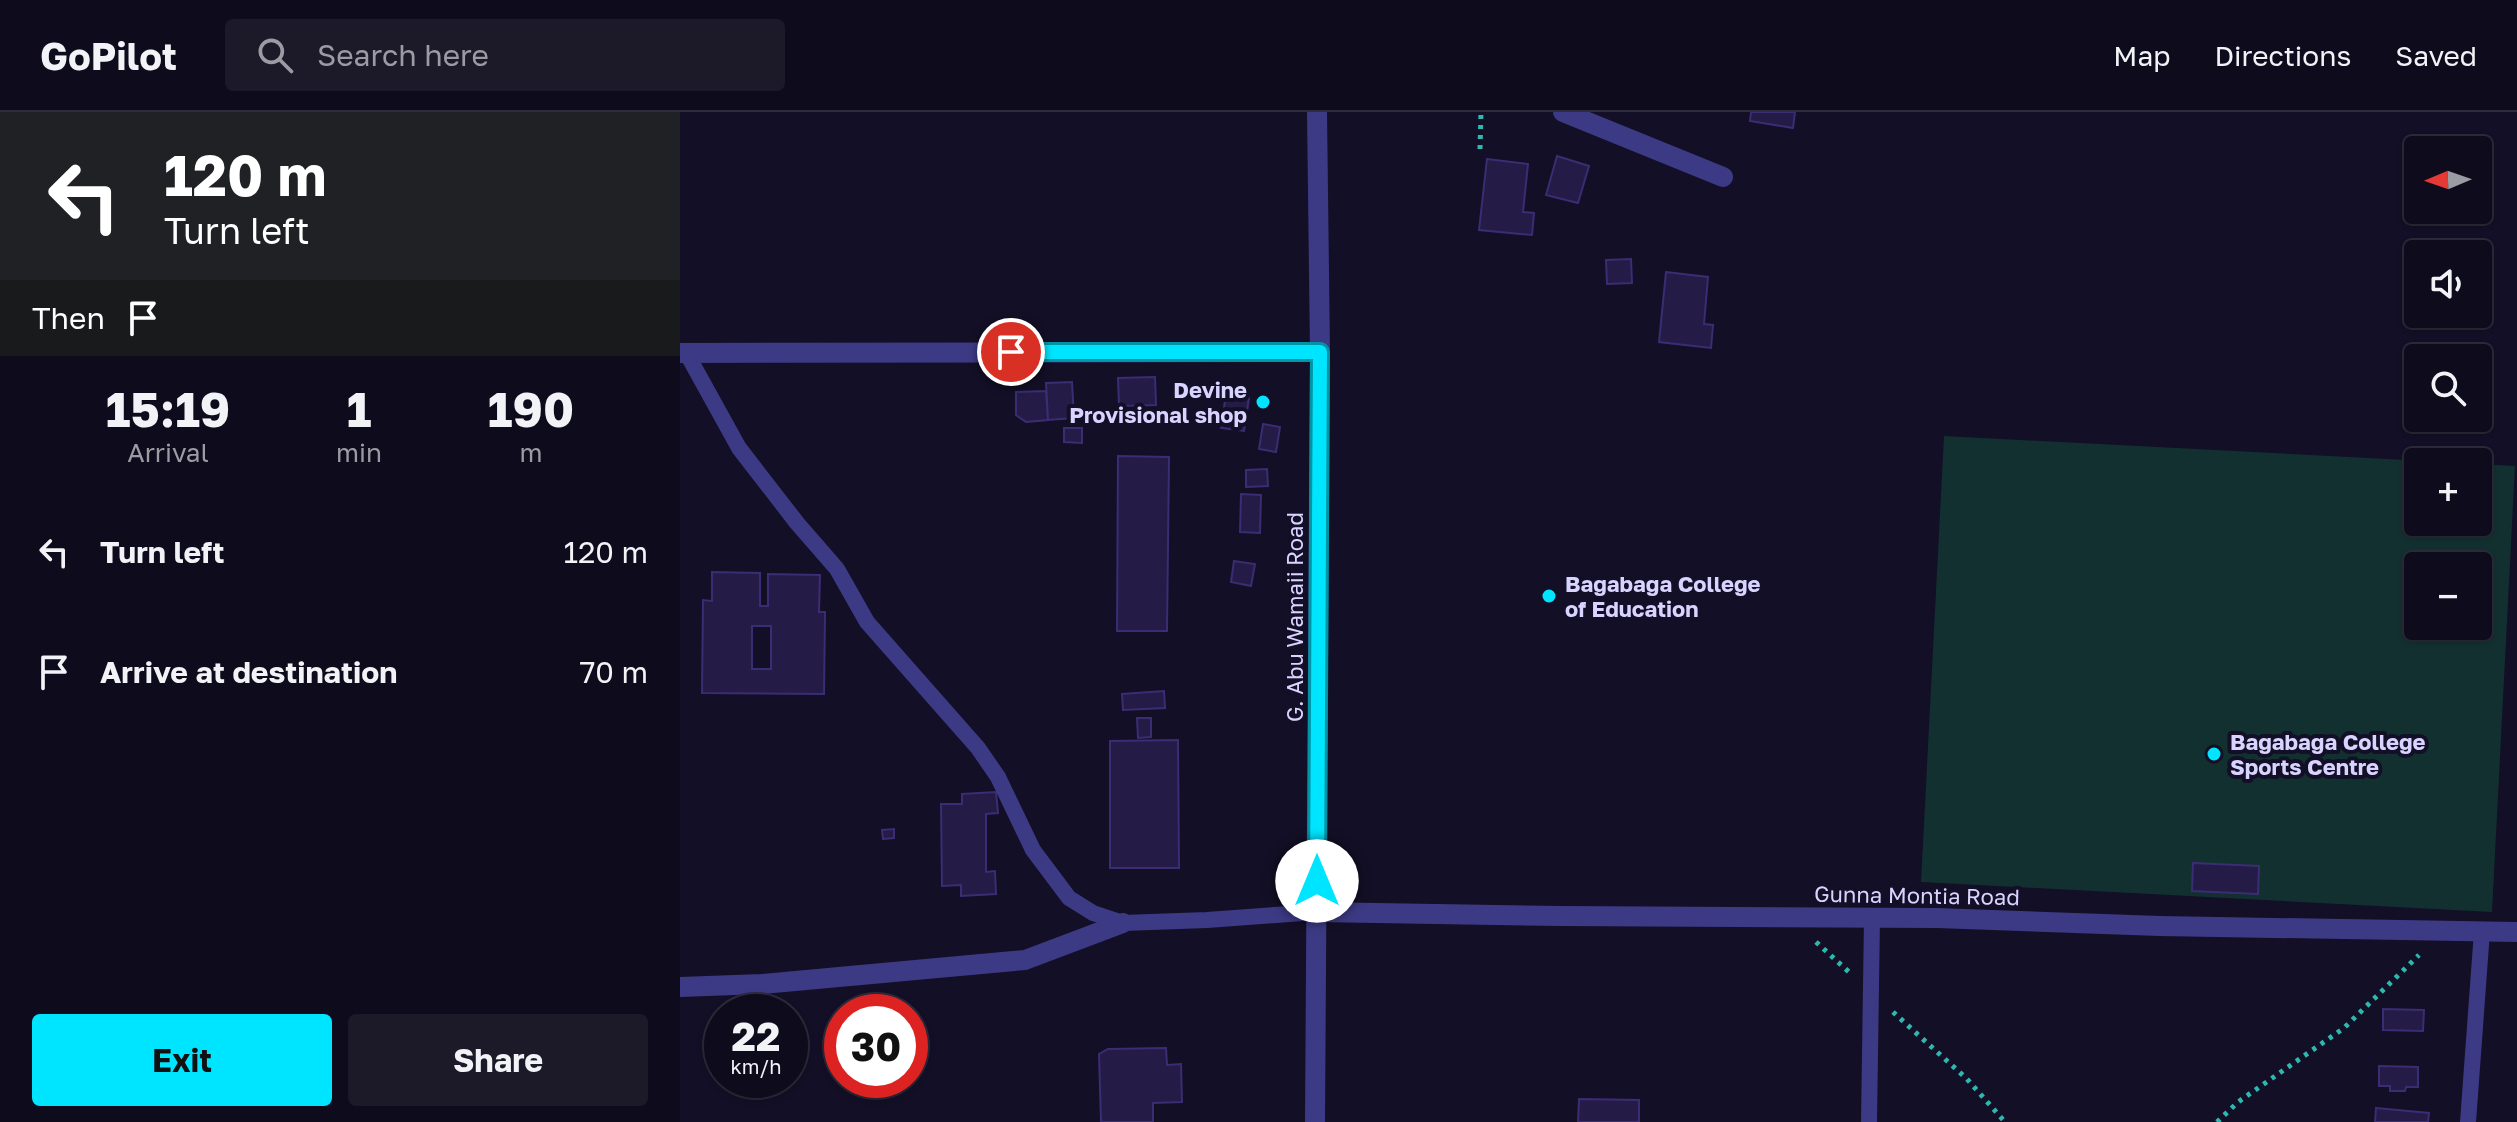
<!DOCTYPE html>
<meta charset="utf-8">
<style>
:root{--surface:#0e0b1c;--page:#1c1929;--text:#f1f3f6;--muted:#9b9ba3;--line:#2e2b3b;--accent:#00e5ff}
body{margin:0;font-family:"Golos Text",sans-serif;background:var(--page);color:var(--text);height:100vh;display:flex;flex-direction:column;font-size:30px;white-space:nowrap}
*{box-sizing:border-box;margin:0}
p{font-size:26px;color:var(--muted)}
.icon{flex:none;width:44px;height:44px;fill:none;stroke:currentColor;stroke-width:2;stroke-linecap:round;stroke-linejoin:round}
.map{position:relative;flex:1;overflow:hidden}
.drawer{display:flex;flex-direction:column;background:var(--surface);width:680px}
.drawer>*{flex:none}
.banner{background:#202124;color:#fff;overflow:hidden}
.needle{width:52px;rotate:268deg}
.tools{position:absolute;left:1724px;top:24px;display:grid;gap:16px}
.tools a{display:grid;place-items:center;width:88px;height:88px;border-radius:8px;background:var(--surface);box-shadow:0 2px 6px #0004,0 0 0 2px var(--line);font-size:40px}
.speed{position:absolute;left:24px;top:882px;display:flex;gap:16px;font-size:40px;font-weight:700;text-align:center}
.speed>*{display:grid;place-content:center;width:104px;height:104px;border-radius:50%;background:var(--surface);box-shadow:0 2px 6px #0004,0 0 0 2px var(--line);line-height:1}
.speed small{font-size:20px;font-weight:400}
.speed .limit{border:12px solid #d22;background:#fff;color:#111}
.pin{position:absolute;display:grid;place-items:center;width:68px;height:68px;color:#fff;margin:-34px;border:4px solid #fff;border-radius:50%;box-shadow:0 2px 8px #0007}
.me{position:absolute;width:88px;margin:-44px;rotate:0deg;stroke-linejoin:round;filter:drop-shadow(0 0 6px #0008)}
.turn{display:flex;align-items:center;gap:28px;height:168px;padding:0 32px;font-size:36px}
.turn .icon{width:104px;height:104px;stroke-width:2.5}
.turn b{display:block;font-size:56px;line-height:68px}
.then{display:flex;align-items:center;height:76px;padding:0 32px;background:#0003;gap:16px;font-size:30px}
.eta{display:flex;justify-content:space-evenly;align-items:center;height:136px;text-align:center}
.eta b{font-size:48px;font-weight:700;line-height:56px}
.action{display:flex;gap:16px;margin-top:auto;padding:16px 32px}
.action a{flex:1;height:92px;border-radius:8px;background:var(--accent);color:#111;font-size:32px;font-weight:700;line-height:92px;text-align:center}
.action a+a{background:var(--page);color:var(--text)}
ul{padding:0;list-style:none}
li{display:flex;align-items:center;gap:24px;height:120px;padding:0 32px}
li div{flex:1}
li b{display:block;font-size:30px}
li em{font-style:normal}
header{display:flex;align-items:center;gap:48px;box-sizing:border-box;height:112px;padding:0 40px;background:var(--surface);border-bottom:2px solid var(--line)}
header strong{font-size:38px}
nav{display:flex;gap:44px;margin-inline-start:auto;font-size:28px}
.search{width:560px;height:72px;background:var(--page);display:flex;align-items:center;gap:20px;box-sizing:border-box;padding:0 28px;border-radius:8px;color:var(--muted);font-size:30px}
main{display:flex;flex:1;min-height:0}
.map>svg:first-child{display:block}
.green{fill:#12302f;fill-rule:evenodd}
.building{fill:#241b47;stroke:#3b2d73;stroke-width:2;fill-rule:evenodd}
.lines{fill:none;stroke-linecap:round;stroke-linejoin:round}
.path{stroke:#2fb8b0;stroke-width:5;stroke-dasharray:4 6;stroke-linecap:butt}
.lane{stroke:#3d3a85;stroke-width:16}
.street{stroke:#3d3a85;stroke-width:20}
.route-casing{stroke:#0095a6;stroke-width:20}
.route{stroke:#00e5ff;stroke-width:14}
.poi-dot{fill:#00e5ff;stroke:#130f26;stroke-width:3}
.labels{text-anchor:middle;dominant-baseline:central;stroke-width:8;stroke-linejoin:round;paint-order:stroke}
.poi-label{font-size:22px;font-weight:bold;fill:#d9d4ff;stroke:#130f26;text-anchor:start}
.street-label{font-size:22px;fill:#d9d4ff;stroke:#130f26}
</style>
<header>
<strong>GoPilot</strong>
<div class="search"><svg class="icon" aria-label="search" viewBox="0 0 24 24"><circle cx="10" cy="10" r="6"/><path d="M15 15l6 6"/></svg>Search here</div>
<nav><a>Map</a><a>Directions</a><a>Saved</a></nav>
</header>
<main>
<section class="drawer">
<div class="banner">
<div class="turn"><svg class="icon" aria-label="left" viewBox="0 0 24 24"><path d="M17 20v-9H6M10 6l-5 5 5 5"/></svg><div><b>120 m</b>Turn left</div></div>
<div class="then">Then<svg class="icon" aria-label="arrive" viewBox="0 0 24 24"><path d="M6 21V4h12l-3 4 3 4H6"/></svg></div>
</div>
<div class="eta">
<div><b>15:19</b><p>Arrival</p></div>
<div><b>1</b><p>min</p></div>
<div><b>190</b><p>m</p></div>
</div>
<ul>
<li><svg class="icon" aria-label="left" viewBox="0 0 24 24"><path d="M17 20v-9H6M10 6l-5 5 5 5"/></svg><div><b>Turn left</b></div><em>120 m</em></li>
<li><svg class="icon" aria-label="arrive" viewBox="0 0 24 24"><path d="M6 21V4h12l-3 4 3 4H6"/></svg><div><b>Arrive at destination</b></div><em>70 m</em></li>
</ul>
<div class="action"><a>Exit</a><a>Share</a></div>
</section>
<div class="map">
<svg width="1837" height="1010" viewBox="0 0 1837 1010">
<rect width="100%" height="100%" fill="#130f26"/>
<!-- green -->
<path class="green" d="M 1264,324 L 1765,350 L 1738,350 L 1738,410 L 1798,410 L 1798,352 L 1835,354 L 1812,800 L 1241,770 ZM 1738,454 L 1798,454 L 1798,514 L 1738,514 Z"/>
<!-- building -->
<path class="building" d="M 1071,0 L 1115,0 L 1113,16 L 1070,9 Z
M 877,44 L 909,54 L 898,91 L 866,83 Z
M 807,47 L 848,52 L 843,100 L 854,101 L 852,123 L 799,118 Z
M 951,147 L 952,171 L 927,172 L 926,148 Z
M 986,160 L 1028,165 L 1024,212 L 1033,213 L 1031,236 L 979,230 Z
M 475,265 L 476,293 L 439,294 L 438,266 Z
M 392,270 L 394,306 L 368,308 L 366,271 Z
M 366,279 L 368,308 L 346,310 L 336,303 L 336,280 Z
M 546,282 L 569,286 L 564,319 L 541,316 Z
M 583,312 L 600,315 L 596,340 L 579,337 Z
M 384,316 L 402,316 L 402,331 L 384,330 Z
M 438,344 L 489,345 L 487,519 L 437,519 Z
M 587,357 L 588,374 L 566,375 L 566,358 Z
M 561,382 L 581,383 L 580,421 L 560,420 Z
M 554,449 L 575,452 L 571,474 L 551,470 Z
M 32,460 L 80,461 L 80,494 L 88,494 L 88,462 L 140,463 L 139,500 L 145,500 L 144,582 L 22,581 L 23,488 L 32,489 ZM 72,514 L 91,514 L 91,557 L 72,557 Z
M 484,579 L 485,596 L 443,598 L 442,582 Z
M 457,606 L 471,606 L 471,625 L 458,626 Z
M 498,628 L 499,756 L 430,756 L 430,629 Z
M 316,680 L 318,701 L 306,702 L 306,760 L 315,759 L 316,782 L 281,784 L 281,773 L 262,774 L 261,692 L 282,692 L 282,682 Z
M 214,717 L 214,726 L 203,727 L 202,718 Z
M 1513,751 L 1579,754 L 1578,782 L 1512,779 Z
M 1703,897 L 1744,898 L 1743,919 L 1703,918 Z
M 486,936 L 487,953 L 501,952 L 502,990 L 473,991 L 473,1010 L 421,1010 L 419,942 L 428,937 Z
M 1699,954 L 1738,955 L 1738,975 L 1726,975 L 1725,979 L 1710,979 L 1710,974 L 1699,974 Z
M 899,987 L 959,988 L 959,1010 L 898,1010 Z
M 1696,996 L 1749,1001 L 1748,1010 L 1695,1010 Z"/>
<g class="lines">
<!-- path -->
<path class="path" d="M 800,37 L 801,0
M 1136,830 L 1170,861
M 1213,900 L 1287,967 L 1325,1010
M 1537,1010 L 1558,990 L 1664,916 L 1739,843"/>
<!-- lane -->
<path class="lane" d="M 7,242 L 59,336 L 117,411 L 157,457 L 187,510 L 298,636 L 318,665 L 353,738 L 389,786 L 413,801 L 443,811 L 527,808 L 636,800
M 1189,1010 L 1192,806
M 1788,1010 L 1802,819"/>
<!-- street -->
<path class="street" d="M 883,0 L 1043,65
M 0,241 L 640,240
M 636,800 L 881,804 L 1257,806 L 1480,814 L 1837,820
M 0,875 L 82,872 L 345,848 L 443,811
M 635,1010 L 640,240 L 637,0"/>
</g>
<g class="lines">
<!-- route casing -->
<g class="route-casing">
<path id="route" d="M 331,240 L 640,240 L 637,769"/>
</g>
<!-- route -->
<use href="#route" class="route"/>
</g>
<!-- markers -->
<g class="poi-dot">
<circle cx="583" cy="290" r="8"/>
<circle cx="869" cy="484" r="8"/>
<circle cx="1534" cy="642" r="8"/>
</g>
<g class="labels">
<!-- poi labels -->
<g class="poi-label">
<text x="567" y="277" text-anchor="end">Devine<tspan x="567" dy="25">Provisional shop</tspan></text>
<text x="885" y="471">Bagabaga College<tspan x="885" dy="25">of Education</tspan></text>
<text x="1550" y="629">Bagabaga College<tspan x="1550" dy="25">Sports Centre</tspan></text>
</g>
<!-- street labels -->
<g class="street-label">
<text transform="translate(614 505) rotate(-90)">G. Abu Wamaii Road</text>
<text transform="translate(1237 783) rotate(1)">Gunna Montia Road</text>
</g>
</g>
</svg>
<div class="tools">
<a><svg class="needle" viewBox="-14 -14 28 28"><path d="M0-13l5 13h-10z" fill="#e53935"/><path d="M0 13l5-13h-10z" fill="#9b9ba3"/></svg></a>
<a><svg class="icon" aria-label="sound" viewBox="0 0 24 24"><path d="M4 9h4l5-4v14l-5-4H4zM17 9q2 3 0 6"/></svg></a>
<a><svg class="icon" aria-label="search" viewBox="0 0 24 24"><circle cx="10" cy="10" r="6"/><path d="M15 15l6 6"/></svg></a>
<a>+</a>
<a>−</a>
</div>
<div class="speed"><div>22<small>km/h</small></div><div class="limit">30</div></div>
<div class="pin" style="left:331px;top:240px;background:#d93025"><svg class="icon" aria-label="arrive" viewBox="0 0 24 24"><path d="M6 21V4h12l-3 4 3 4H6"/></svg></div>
<svg class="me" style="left:637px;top:769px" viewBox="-20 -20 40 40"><circle r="19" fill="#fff"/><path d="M0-13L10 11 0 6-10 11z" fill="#00e5ff"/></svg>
</div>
</main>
